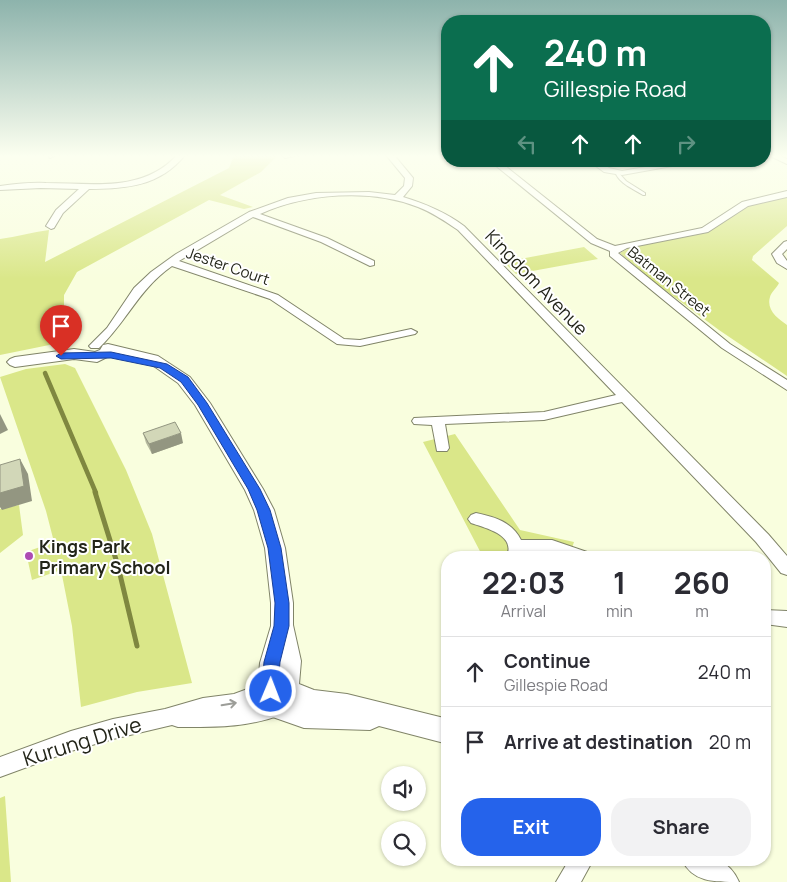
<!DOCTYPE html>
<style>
:root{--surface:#fff;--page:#f2f2f3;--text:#2b2b33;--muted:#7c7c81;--line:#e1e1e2;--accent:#2563eb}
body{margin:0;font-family:Manrope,sans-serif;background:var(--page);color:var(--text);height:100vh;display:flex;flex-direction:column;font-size:19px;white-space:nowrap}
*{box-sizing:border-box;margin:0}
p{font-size:16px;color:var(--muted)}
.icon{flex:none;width:28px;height:28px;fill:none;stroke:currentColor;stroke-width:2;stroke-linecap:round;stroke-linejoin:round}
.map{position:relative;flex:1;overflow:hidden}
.panel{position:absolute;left:441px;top:551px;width:330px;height:315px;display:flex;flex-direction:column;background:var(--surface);border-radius:20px;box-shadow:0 1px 4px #0004}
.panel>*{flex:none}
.banner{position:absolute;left:441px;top:15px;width:330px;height:152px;border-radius:20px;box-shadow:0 1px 4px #0004;background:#0b6e4f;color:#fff;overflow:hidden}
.controls{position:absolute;left:381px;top:766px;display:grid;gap:10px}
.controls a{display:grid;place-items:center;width:45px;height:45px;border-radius:50%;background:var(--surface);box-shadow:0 1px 4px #0004;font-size:25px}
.pin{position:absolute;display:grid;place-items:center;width:42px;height:42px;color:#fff;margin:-51px -21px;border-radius:50% 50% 50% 0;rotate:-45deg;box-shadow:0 0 5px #0007}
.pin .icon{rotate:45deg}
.me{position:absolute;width:55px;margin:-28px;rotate:1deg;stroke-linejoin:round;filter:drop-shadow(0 0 4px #0008)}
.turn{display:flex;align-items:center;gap:18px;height:105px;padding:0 20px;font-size:22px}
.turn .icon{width:65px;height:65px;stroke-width:2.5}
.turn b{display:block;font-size:35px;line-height:42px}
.lanes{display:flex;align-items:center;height:48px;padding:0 20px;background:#0003;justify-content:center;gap:25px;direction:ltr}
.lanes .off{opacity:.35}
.eta{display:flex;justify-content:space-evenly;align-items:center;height:85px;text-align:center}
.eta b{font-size:30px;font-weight:700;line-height:35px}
.button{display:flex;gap:10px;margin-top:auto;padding:10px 20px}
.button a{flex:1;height:58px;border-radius:20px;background:var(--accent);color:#fff;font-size:20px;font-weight:700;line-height:58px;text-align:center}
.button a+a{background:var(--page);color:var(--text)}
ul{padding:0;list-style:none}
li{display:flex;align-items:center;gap:15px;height:70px;padding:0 20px;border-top:1px solid var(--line)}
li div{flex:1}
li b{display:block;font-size:19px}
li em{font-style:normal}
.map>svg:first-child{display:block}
.green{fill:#dae789}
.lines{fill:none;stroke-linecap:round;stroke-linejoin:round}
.stream-far1{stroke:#7f8740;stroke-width:4.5}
.stream{stroke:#7f8740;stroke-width:5}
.service-casing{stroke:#808468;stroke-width:2}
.minor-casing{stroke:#808468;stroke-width:2}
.tertiary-casing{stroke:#808468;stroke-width:2}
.service{fill:#fff;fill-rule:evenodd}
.minor{fill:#fff;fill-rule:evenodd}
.tertiary{fill:#fff;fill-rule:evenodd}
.wall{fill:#b5b99e}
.shaded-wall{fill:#939681}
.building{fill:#d2d7b8;stroke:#939681}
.oneway{stroke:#9c9d98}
.route{fill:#2563eb;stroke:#184099}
.poi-dot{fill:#ad4cb3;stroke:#fff;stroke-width:2}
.labels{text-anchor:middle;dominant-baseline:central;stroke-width:4;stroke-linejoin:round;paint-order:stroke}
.far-street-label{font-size:15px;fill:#232519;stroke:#fff}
.street-label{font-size:18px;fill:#232519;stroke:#fff}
.poi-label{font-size:18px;font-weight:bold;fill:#232519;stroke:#fff;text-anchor:start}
.near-street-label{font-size:21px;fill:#232519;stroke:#fff}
</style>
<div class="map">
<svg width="787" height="882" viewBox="0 0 787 882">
<rect width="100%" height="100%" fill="#f9fede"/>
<!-- green -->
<path class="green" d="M 234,155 L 278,155 L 261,172 L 220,195 L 253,207 L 244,209 L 209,200 L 77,272 L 64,295 L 64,342 L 0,355 L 0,239 C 17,237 32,232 49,230 L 45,262 L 229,168 Z
M 787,196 L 787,226 L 753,256 L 752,260 L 779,283 C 777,288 771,292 770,297 C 766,310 778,319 787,325 L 787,376 L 719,330 L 650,279 L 620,253 L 629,248 L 706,233 L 748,205 Z
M 584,247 L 598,259 L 516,274 L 504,262 Z
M 65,364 L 75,368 L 126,470 L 152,534 L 192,683 L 137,692 L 81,707 L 72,626 L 61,570 L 32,580 L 26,552 L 54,542 L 46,511 L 0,377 L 26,369 Z
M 455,434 L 520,530 L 574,542 L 569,557 L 483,557 L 423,442 Z
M 19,505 L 23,535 L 0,553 L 0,509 Z
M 5,796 L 11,882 L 0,882 L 0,798 Z"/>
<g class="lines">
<!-- stream-far1 -->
<path class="stream-far1" d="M 45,373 L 96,493"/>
<!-- stream -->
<path class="stream" d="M 95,492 L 118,566 L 137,646"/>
<!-- service casing -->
<g class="service-casing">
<path id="service" d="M 617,171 L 626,181 L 645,193 L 645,195 L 643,195 C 632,188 620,184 615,172 Z"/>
</g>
<!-- minor casing -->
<g class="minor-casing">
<path id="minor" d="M 47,155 L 56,155 L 50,158 Z
M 177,155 L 185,155 C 160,186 126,189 89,189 L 63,213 L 54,228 L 51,229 L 46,226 L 56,210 L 79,189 L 41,188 L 0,190 L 0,186 C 15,184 31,182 46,183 C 91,183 143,193 177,155 Z
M 282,155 L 299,155 L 285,158 Z
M 386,155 L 394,155 L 413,178 L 412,186 L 403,197 C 426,204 445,212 464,226 L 768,534 L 787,556 L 787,575 L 781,573 L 756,542 L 622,402 L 544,420 L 445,424 L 449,448 L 447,451 L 437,451 L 432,425 L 414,424 L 412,421 L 414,418 L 544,412 L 616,395 L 458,230 C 445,221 433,213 418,207 C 371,188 306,193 260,214 L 327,238 L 374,261 L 374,265 L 370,266 L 321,242 L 253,217 L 179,261 L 278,295 L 344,339 L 360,340 L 411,329 L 417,332 L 415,334 L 360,346 L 337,344 L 270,299 L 172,266 C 138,290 128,320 99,348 L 91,348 L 89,346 L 107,328 L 134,288 L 151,272 L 176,254 L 249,212 L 288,198 L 316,193 L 369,192 L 395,195 L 404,186 L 405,178 Z
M 768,155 L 779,155 L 787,159 L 787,164 Z
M 490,161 L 499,161 L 597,239 L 615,246 L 702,228 L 742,202 L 787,191 L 787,197 L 748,206 L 708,232 L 627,248 L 618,253 L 730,344 L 787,380 L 787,390 L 722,348 L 610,256 L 610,251 L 591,243 Z
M 589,161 L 599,161 L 609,168 L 622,171 L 680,161 L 700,161 L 622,175 L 604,172 Z
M 787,241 L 787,249 L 782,254 L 787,261 L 787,269 L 777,263 L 772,254 L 784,242 Z
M 476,513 C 495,517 512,522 521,540 L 552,540 L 590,553 L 592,558 L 565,558 L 551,552 L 525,552 L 523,558 L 506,558 C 518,535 485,528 471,523 L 468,519 L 471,515 Z
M 765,610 L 787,611 L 787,627 L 765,624 Z
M 278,681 L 285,684 L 288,690 L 285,696 L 278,699 L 283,700 L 286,707 L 283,714 C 247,728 216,727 178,727 L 172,725 L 113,739 L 71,751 L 0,777 L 0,757 L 71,731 L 113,719 L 165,709 L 203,698 L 234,694 L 258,685 Z
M 569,860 L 593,860 L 581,882 L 556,882 Z"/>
</g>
<!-- tertiary casing -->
<g class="tertiary-casing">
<path id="tertiary" d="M 108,344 L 158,356 L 190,377 L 210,403 L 263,489 L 274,510 L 285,548 L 293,603 L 293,625 L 301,661 L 299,684 L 314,690 L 347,694 L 448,719 L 448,744 L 379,726 L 370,730 L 304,728 L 267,715 L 258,686 L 260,663 L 271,626 L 271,603 L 265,548 L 254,510 L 245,490 L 195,405 L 178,383 L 148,362 L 113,354 L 97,362 L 74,359 L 15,367 L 10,365 L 7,362 L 10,359 L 15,357 L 74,349 L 95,352 L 100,350 L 103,345 Z
M 682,860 C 707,860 727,854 739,882 C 713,882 693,882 682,860 Z"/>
</g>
<!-- service -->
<use href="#service" class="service"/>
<!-- minor -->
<use href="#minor" class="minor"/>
<!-- tertiary -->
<use href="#tertiary" class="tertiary"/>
</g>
<!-- wall -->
<path class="wall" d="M 143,433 L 183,443 L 152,454 L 146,443 Z"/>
<!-- shaded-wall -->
<path class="shaded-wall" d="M 0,414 L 8,430 L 0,434 Z
M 181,433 L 183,443 L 152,454 L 149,444 Z
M 20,459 L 28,474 L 32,501 L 2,510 L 0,507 L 0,493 Z"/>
<!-- building -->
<path class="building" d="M 175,422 L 181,433 L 149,444 L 143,433 Z
M 20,459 L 24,486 L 0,493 L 0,465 Z"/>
<!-- one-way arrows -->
<defs><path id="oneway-shaft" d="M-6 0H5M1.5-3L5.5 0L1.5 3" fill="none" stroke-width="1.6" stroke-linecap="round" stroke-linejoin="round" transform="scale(1.25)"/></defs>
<use class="oneway" href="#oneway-shaft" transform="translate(229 704) rotate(-9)"/>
<!-- sky -->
<linearGradient id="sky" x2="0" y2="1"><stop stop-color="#8db3ac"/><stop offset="0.56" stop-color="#fcfff0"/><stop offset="1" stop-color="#fcfff0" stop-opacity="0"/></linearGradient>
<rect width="787" height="279" fill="url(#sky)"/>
<!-- route -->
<path class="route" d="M 111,352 L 167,364 L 188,377 L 207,403 L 260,489 L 270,510 L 281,548 L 289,603 L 289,626 L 280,662 L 278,686 L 279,691 L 277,696 L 271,698 L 266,696 L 262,686 L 264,662 L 274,626 L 275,603 L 268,548 L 257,510 L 248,489 L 198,405 L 181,382 L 160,368 L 111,358 L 61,359 L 56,356 L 61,353 Z"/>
<!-- markers -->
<circle class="poi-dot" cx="29" cy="556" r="5"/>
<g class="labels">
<!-- far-street labels -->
<g class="far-street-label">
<text transform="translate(228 266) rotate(19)">Jester Court</text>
<text transform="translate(669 281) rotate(39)">Batman Street</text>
</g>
<!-- street labels -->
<g class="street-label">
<text transform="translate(537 282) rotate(46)">Kingdom Avenue</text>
</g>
<!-- poi labels -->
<g class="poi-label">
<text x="39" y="546">Kings Park<tspan x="39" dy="21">Primary School</tspan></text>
</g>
<!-- near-street labels -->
<g class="near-street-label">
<text transform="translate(82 741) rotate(-17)">Kurung Drive</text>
</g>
</g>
</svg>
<div class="controls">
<a><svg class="icon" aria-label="sound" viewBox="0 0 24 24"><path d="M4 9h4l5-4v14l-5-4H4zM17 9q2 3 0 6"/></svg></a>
<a><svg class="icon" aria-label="search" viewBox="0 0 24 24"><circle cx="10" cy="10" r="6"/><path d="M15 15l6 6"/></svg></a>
</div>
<div class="pin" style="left:61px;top:356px;background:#d93025"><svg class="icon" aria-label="arrive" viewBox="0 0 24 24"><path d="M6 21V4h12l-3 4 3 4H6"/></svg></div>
<svg class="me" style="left:271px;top:691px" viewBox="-20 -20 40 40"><circle r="17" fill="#2563eb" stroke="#fff" stroke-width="3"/><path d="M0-11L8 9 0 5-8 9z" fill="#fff"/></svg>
<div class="banner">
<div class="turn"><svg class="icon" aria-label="ahead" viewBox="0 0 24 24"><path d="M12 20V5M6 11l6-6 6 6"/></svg><div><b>240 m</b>Gillespie Road</div></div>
<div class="lanes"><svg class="icon off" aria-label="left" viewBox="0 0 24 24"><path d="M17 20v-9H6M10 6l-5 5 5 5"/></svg><svg class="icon" aria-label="ahead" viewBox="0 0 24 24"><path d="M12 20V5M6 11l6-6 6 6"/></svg><svg class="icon" aria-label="ahead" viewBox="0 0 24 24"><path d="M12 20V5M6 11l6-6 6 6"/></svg><svg class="icon off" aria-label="right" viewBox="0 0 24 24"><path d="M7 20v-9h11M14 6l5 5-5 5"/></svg></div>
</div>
<section class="panel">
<div class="eta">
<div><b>22:03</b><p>Arrival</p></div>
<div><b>1</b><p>min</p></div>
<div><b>260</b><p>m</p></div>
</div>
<ul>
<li><svg class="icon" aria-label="ahead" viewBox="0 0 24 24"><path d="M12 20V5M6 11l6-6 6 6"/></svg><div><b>Continue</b><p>Gillespie Road</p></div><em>240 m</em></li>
<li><svg class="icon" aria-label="arrive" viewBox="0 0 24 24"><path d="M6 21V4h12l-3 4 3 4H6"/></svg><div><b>Arrive at destination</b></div><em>20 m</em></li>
</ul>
<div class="button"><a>Exit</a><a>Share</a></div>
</section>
</div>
